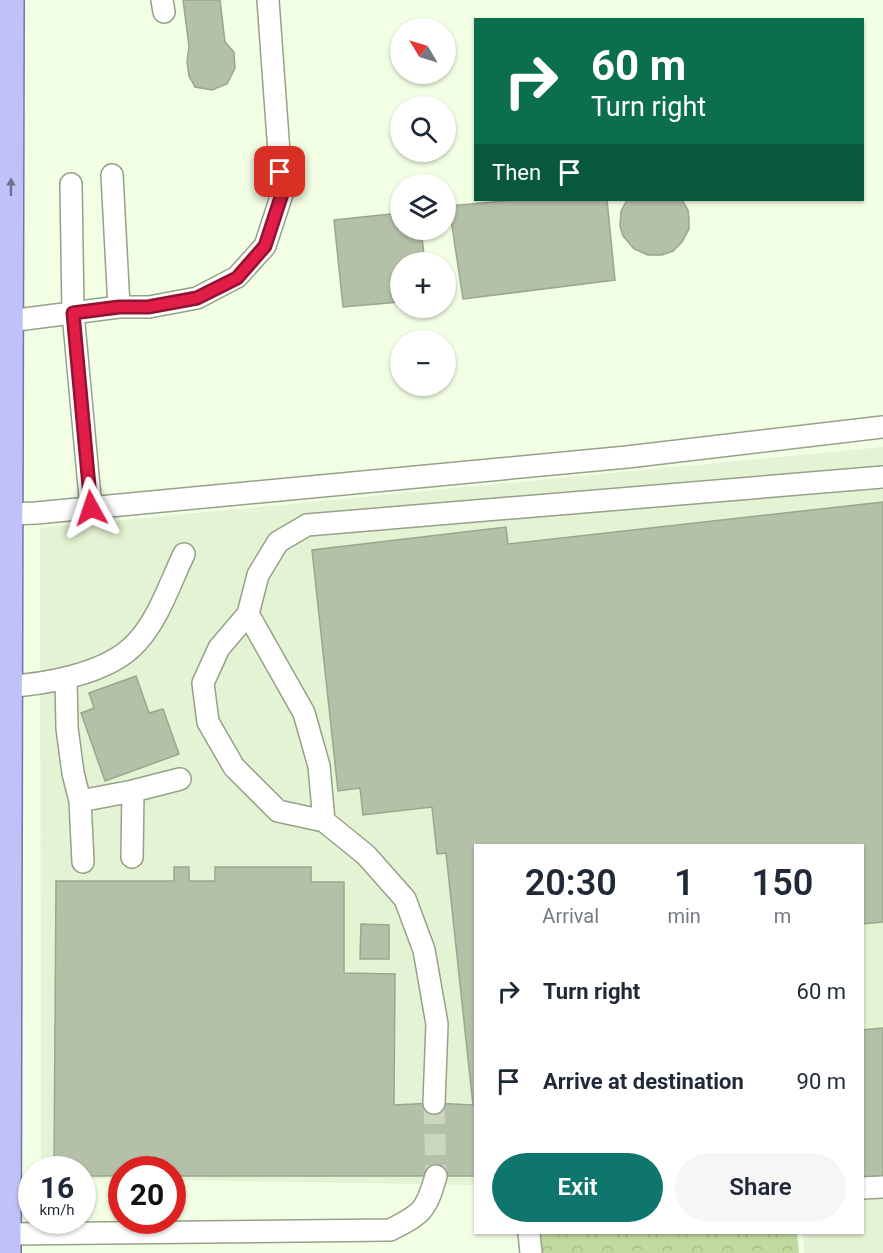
<!DOCTYPE html>
<meta charset="utf-8">
<style>
:root{--surface:#fff;--page:#f6f6f7;--text:#1f2937;--muted:#747a83;--accent:#0f766e}
body{margin:0;font-family:Roboto,sans-serif;background:var(--page);color:var(--text);height:100vh;display:flex;flex-direction:column;font-size:22px;white-space:nowrap}
*{box-sizing:border-box;margin:0}
p{font-size:20px;color:var(--muted)}
.icon{flex:none;width:33px;height:33px;fill:none;stroke:currentColor;stroke-width:2;stroke-linecap:round;stroke-linejoin:round}
.map{position:relative;flex:1;overflow:hidden}
.sheet{position:absolute;left:474px;top:844px;width:390px;height:390px;display:flex;flex-direction:column;background:var(--surface);border-radius:0px;box-shadow:0 2px 4px #0004}
.sheet>*{flex:none}
.guide{position:absolute;left:474px;top:18px;width:390px;height:183px;border-radius:0px;box-shadow:0 2px 4px #0004;background:#0b6e4f;color:#fff;overflow:hidden}
.needle{width:39px;rotate:308deg}
.tools{position:absolute;left:390px;top:18px;display:grid;gap:12px}
.tools a{display:grid;place-items:center;width:66px;height:66px;border-radius:50%;background:var(--surface);box-shadow:0 2px 4px #0004;font-size:30px}
.speed{position:absolute;left:18px;top:1156px;display:flex;gap:12px;font-size:30px;font-weight:700;text-align:center}
.speed>*{display:grid;place-content:center;width:78px;height:78px;border-radius:50%;background:var(--surface);box-shadow:0 2px 4px #0004;line-height:1}
.speed small{font-size:15px;font-weight:400}
.speed .limit{border:9px solid #d22;background:#fff;color:#111}
.pin{position:absolute;display:grid;place-items:center;width:51px;height:51px;color:#fff;margin:-26px;border-radius:12px;box-shadow:0 3px 9px #0006}
.me{position:absolute;width:66px;margin:-33px;rotate:355deg;stroke-linejoin:round;filter:drop-shadow(0 0 4px #0008)}
.turn{display:flex;align-items:center;gap:21px;height:126px;padding:0 18px;font-size:27px}
.turn .icon{width:78px;height:78px;stroke-width:2.5}
.turn b{display:block;font-size:42px;line-height:51px}
.then{display:flex;align-items:center;height:57px;padding:0 18px;background:#0003;gap:12px;font-size:22px}
.eta{display:flex;justify-content:space-evenly;align-items:center;height:102px;text-align:center}
.eta b{font-size:36px;font-weight:600;line-height:42px}
.action{display:flex;gap:12px;margin-top:auto;padding:12px 18px}
.action a{flex:1;height:69px;border-radius:36px;background:var(--accent);color:#fff;font-size:24px;font-weight:600;line-height:69px;text-align:center}
.action a+a{background:var(--page);color:var(--text)}
ul{padding:0;list-style:none}
li{display:flex;align-items:center;gap:18px;height:90px;padding:0 18px}
li div{flex:1}
li b{display:block;font-size:22px}
li em{font-style:normal}
.map>svg:first-child{display:block}
.built{fill:#e4f3d3}
.park{fill:url(#park-crowns)}
.building{fill:#b5c0a8;stroke:#9ba68e;stroke-width:1.5}
.lines{fill:none;stroke-linecap:round;stroke-linejoin:round}
.minor-tunnel{stroke:#cbd6bf;stroke-width:21;stroke-dasharray:21 10;stroke-linecap:butt}
.minor-casing{stroke:#96a189;stroke-width:24}
.major-casing{stroke:#7174ad;stroke-width:30}
.minor{stroke:#fff;stroke-width:21}
.major{stroke:#c0c1f8;stroke-width:27}
.oneway{fill:#6f7286}
.route-casing{stroke:#92132f;stroke-width:15}
.route{stroke:#e11d48;stroke-width:10}
</style>
<div class="map">
<svg width="883" height="1253" viewBox="0 0 883 1253">
<defs>
<pattern id="park-crowns" width="20" height="18" patternUnits="userSpaceOnUse" patternTransform="scale(1.5)"><rect width="20" height="18" fill="#c1daa0"/><path d="M2 6a3 3 0 1 1 6 0M12 15a3 3 0 1 1 6 0" fill="none" stroke="#a6bc8a"/></pattern>
</defs>
<rect width="100%" height="100%" fill="#f3ffe5"/>
<!-- built -->
<path class="built" d="M 883,447 L 883,1181 L 863,1181 L 862,846 L 476,846 L 475,1185 L 173,1180 L 172,1170 L 122,1170 L 121,1179 L 83,1179 L 82,1170 L 41,1170 L 40,528 Z
M 883,1196 L 883,1253 L 804,1253 L 803,1233 L 862,1233 L 863,1197 Z"/>
<!-- park -->
<path class="park" d="M 539,1233 L 797,1233 L 799,1253 L 542,1253 Z"/>
<!-- building -->
<path class="building" d="M 183,0 L 220,0 L 225,42 L 234,52 L 235,68 L 227,84 L 212,90 L 195,87 L 189,76 L 187,62 L 189,46 Z
M 516,200 L 607,200 L 615,280 L 463,299 L 449,206 Z
M 627,200 L 682,200 L 688,210 L 689,219 L 689,229 L 682,242 L 673,251 L 662,255 L 648,255 L 634,249 L 623,236 L 620,226 L 621,211 Z
M 400,213 L 400,230 L 421,230 L 425,262 L 400,262 L 400,302 L 343,307 L 334,220 Z
M 883,502 L 883,922 L 862,924 L 862,846 L 476,846 L 476,1176 L 172,1176 L 172,1170 L 122,1170 L 122,1176 L 82,1176 L 82,1170 L 54,1170 L 56,881 L 174,881 L 174,867 L 189,867 L 189,881 L 215,881 L 215,867 L 311,867 L 311,882 L 344,882 L 344,973 L 395,974 L 394,1105 L 434,1103 L 473,1105 L 446,853 L 437,854 L 432,807 L 363,815 L 360,788 L 338,791 L 312,550 L 506,527 L 508,544 Z
M 136,676 L 149,713 L 163,709 L 179,754 L 105,781 L 81,713 L 94,708 L 89,693 Z
M 361,924 L 389,925 L 389,959 L 360,959 Z
M 883,1028 L 883,1178 L 862,1178 L 862,1030 Z"/>
<g class="lines">
<!-- minor-tunnel -->
<path class="minor-tunnel" d="M 434,1103 L 436,1176"/>
<!-- minor casing -->
<g class="minor-casing">
<path id="minor" d="M 162,0 L 164,12
M 112,175 L 119,307
M 71,184 L 73,313 L 91,508
M 9,321 L 119,307 L 149,307 L 197,298 L 237,277 L 265,246 L 282,194 L 268,0
M 10,514 L 36,513 L 627,457 L 883,427
M 248,614 L 304,713 L 319,766 L 324,821
M 66,679 L 67,728 L 73,773 L 80,801 L 83,862
M 0,687 C 41,685 108,675 137,642 C 159,618 170,583 184,554
M 80,801 L 133,791 L 180,779
M 132,857 L 133,791
M 434,1103 L 437,1024 L 424,950 L 405,899 L 366,855 L 324,821 L 278,811 L 234,767 L 208,722 L 203,683 L 219,648 L 248,614 L 258,575 L 278,542 L 307,525 L 883,477
M 862,1188 L 883,1187
M 529,1233 L 531,1253
M 8,1234 L 390,1230 C 422,1214 426,1211 436,1176"/>
</g>
<!-- major casing -->
<g class="major-casing">
<path id="major" d="M 7,1253 L 10,0"/>
</g>
<!-- minor -->
<use href="#minor" class="minor"/>
<!-- major -->
<use href="#major" class="major"/>
</g>
<!-- one-way arrows -->
<defs><path id="oneway-solid" d="M-6-.8H1V-3.2L6.5 0L1 3.2V.8H-6Z" transform="scale(1.5)"/></defs>
<use class="oneway" href="#oneway-solid" transform="translate(11 187) rotate(-90)"/>
<g class="lines">
<!-- route casing -->
<g class="route-casing">
<path id="route" d="M 91,508 L 73,313 L 119,307 L 148,307 L 197,298 L 237,278 L 265,246 L 282,194 L 280,172"/>
</g>
<!-- route -->
<use href="#route" class="route"/>
</g>
</svg>
<div class="tools">
<a><svg class="needle" viewBox="-14 -14 28 28"><path d="M0-13l5 13h-10z" fill="#e53935"/><path d="M0 13l5-13h-10z" fill="#747a83"/></svg></a>
<a><svg class="icon" aria-label="search" viewBox="0 0 24 24"><circle cx="10" cy="10" r="6"/><path d="M15 15l6 6"/></svg></a>
<a><svg class="icon" aria-label="layers" viewBox="0 0 24 24"><path d="M12 4l9 5-9 5-9-5zM3 14l9 5 9-5"/></svg></a>
<a>+</a>
<a>−</a>
</div>
<div class="speed"><div>16<small>km/h</small></div><div class="limit">20</div></div>
<div class="pin" style="left:280px;top:172px;background:#d93025"><svg class="icon" aria-label="arrive" viewBox="0 0 24 24"><path d="M6 21V4h12l-3 4 3 4H6"/></svg></div>
<svg class="me" style="left:91px;top:508px" viewBox="-20 -20 40 40"><path d="M0-17L14 15 0 8-14 15z" fill="#e11d48" stroke="#fff" stroke-width="4"/></svg>
<div class="guide">
<div class="turn"><svg class="icon" aria-label="right" viewBox="0 0 24 24"><path d="M7 20v-9h11M14 6l5 5-5 5"/></svg><div><b>60 m</b>Turn right</div></div>
<div class="then">Then<svg class="icon" aria-label="arrive" viewBox="0 0 24 24"><path d="M6 21V4h12l-3 4 3 4H6"/></svg></div>
</div>
<section class="sheet">
<div class="eta">
<div><b>20:30</b><p>Arrival</p></div>
<div><b>1</b><p>min</p></div>
<div><b>150</b><p>m</p></div>
</div>
<ul>
<li><svg class="icon" aria-label="right" viewBox="0 0 24 24"><path d="M7 20v-9h11M14 6l5 5-5 5"/></svg><div><b>Turn right</b></div><em>60 m</em></li>
<li><svg class="icon" aria-label="arrive" viewBox="0 0 24 24"><path d="M6 21V4h12l-3 4 3 4H6"/></svg><div><b>Arrive at destination</b></div><em>90 m</em></li>
</ul>
<div class="action"><a>Exit</a><a>Share</a></div>
</section>
</div>
